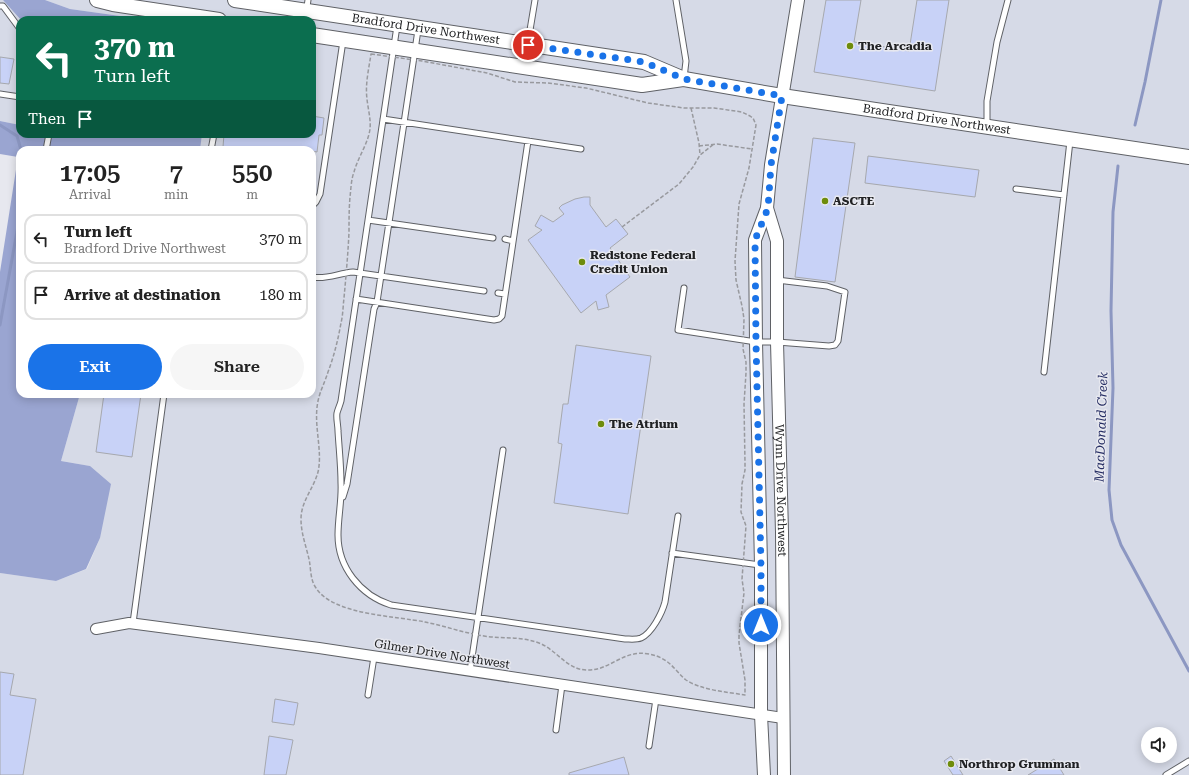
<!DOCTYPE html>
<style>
:root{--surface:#fff;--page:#f6f6f6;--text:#222;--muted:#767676;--line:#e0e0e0;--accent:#1a73e8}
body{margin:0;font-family:"Roboto Serif",serif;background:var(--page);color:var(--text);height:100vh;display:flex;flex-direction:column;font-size:15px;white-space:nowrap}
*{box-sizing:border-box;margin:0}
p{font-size:13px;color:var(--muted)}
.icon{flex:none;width:22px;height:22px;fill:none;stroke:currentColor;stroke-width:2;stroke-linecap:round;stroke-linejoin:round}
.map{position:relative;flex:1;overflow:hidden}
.details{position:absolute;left:16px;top:146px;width:300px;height:252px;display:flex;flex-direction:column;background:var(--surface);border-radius:12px;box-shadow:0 2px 10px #0003}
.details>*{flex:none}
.guide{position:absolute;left:16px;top:16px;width:300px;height:122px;border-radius:12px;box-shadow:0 2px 10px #0003;background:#0b6e4f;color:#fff;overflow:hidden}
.fabs{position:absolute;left:1141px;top:727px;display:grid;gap:8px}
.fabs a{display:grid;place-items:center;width:36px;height:36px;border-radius:50%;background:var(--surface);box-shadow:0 2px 10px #0003;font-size:20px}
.pin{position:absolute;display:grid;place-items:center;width:34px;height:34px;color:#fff;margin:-17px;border:2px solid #fff;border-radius:50%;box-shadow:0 1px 4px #0007}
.me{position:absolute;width:44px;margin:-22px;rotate:0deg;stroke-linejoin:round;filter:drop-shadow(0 0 3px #0008)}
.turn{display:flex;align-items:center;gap:14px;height:84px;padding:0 12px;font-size:18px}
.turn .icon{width:52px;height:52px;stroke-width:2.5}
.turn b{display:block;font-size:28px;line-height:34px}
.then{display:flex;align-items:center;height:38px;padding:0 12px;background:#0003;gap:8px;font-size:15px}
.eta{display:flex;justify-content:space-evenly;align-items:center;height:68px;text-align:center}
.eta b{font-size:24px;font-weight:600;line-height:28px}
.button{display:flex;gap:8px;margin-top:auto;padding:8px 12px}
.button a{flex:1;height:46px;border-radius:24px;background:var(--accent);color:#fff;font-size:16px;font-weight:600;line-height:46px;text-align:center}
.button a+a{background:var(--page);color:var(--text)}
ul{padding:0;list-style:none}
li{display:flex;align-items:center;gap:12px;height:50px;margin:0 8px 6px;padding:0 4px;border:2px solid var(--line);border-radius:12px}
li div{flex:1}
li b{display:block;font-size:15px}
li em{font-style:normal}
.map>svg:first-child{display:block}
.built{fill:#d6dae7;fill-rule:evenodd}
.forest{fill:#9aa5d1}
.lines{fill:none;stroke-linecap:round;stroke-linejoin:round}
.stream{stroke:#8c97c2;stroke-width:3}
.building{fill:#c8d2f7;stroke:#a6a8ae}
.service-casing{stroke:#5f6166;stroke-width:7}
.minor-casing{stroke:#5f6166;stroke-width:12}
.tertiary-casing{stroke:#5f6166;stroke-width:14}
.secondary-casing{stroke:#5f6166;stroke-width:16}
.path{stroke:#98999e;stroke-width:1.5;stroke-dasharray:4 2;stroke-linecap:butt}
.service{stroke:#fff;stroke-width:5}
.minor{stroke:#fff;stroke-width:10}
.tertiary{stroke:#fff;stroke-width:12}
.secondary{stroke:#fff;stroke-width:14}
.route{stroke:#1a73e8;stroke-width:7;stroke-dasharray:0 12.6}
.poi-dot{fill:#6e8c0b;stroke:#e7e8ef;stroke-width:1.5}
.labels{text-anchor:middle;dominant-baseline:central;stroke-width:3;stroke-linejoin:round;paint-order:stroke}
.street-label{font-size:12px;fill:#212224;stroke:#e7e8ef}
.poi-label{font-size:12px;font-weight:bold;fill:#212224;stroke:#e7e8ef;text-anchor:start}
.water-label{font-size:13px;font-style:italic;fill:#252d63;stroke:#e7e8ef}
</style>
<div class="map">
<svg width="1189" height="775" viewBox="0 0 1189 775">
<rect width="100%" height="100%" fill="#e7e8ef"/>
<!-- built -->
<path class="built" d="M 0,0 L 3,0 L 21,20 L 20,20 L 20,125 L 0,121 Z
M 45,0 L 1189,0 L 1189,775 L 0,775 L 0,573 L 56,581 L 87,569 L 100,538 L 90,466 L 61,461 L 80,394 L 312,394 L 312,150 L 200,150 L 202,134 L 312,134 L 312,20 L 149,20 L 70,9 ZM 1148,734 L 1170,734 L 1170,756 L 1148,756 Z"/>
<!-- forest -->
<path class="forest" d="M 3,0 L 45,0 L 70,9 L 149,20 L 21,20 Z
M 0,121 L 20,125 L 20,134 L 202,134 L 200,150 L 20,150 L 20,394 L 80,394 L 61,461 L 90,466 L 111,484 L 100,538 L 86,569 L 56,581 L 0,573 L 0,272 L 18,157 L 0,154 Z"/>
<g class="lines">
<!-- stream -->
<path class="stream" d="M 0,125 L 17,136 L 21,150
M 1135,125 L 1145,82 L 1161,0
M 1118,166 L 1113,212 L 1111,311 L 1113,388 L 1109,490 L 1112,520 L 1121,545 L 1189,671
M 0,325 L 20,215"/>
</g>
<!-- building -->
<path class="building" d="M 826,0 L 861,0 L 854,42 L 909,51 L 917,0 L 949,0 L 935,91 L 814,72 Z
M 0,57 L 14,59 L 9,84 L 0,83 Z
M 312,116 L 324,118 L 322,135 L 319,135 L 317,152 L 312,151 L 312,150 L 245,150 L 223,147 L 224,134 L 312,134 Z
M 813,138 L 855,143 L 835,282 L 795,277 Z
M 868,156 L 979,170 L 975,197 L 865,183 Z
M 584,197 L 590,197 L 590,205 L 606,227 L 616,219 L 628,234 L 610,248 L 630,277 L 606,295 L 609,307 L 598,310 L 596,301 L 581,313 L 528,240 L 542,230 L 535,226 L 541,215 L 553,222 L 564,214 L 559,208 L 562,205 L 575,199 Z
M 576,345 L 651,356 L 628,514 L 554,503 L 562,444 L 558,443 L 563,404 L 568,404 Z
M 104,394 L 141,394 L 132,457 L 96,452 Z
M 0,672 L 14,674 L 10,695 L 36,699 L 23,775 L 0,775 Z
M 275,699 L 298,703 L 294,725 L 272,722 Z
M 269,736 L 293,740 L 286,775 L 264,775 Z
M 951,756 L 963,775 L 953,775 L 944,761 Z
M 624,757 L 629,775 L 569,775 L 569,773 Z
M 1054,759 L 1064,775 L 1028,775 Z"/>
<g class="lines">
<!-- service casing -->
<g class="service-casing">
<path id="service" d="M 676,0 L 686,61 L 684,78
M 0,6 L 3,6 L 20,29
M 305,20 L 308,0
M 397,26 L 341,401 C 340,405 338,409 337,413 C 336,418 338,425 338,431 C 339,448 341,466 341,483 C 342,500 338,517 338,535 C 338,567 360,595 391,605 L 625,639 C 630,639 636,640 641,638 C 652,633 662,613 665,602 L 678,516
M 524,66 L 535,0
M 0,94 L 20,97
M 383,119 L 581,149
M 987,126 L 987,101 L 997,42 L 1008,0
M 46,150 L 49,134
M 211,150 L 214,134
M 1016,189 L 1064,195
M 312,206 L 316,202 L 320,194 L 343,41
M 368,220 L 493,238
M 505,239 L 513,241
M 312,277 C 326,280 339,273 353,272 L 484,291
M 684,288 L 678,330 L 756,342 L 777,342 L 829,346 L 835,345 L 838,341 L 845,292 L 827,286 L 777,280
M 498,293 L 505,294
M 356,299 L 494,320 L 499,319 L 502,316 L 528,141
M 1044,372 L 1070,141
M 343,497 L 347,484 L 374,309 L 377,302 L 418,30
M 672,553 L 760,565
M 133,623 L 164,394
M 470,671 L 503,450
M 368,695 L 374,657
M 556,730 L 562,685
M 649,746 L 656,699
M 1166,775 L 1189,761"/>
</g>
<!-- minor casing -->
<g class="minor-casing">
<path id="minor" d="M 96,629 L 129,623 L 319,648 L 783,718"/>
</g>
<!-- tertiary casing -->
<g class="tertiary-casing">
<g id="tertiary">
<path id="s1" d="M 767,208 L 777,241 L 777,342 L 782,532 L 784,775"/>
<path d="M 764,775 L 761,715 L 761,565 L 756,342 L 755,240 L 767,208 L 771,165 L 798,0"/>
</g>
</g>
<!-- secondary casing -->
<g class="secondary-casing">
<g id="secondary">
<path d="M 97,0 L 113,4 L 219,20"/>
<path id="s2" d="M 235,0 L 644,62 L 684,79 L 782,96 L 1189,157"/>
<path d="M 312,35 L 642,85 L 683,79"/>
</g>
</g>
<!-- path -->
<path class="path" d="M 371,54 L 422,61 L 487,73 L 515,82 L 548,83 L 586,88 L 648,103 L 684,108 L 714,108 L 742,112 L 750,116 L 753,118 L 756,125 L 749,168 L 739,204 L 735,261 L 736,280 L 742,306 L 744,319 L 743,349 L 746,362 L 746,373 L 744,404 L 745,463 L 745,470 L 742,484 L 741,512 L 746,526 L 742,579 L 744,593 L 739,635 L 739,643 L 745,680 L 745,695 C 727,692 701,690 686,680 C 682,677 679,673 675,669 C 668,661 660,656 649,654 C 623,649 610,671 587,670 C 567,670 557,650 539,643 C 520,636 503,639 484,636 C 464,633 445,626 425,622 C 396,616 333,615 316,588 C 310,580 311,568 309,559 C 306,546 301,533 301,519 C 301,501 314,488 318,472 C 323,450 313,425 318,401 C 320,391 325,382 328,372 C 334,356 338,340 341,323 C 343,315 343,306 344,298 C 346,276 348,254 349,232 C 349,220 349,209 350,197 C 351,189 351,180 354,172 C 358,157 368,144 370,129 C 371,119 368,109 367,99 C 365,84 369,68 371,54 Z
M 691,108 L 699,143 L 700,155
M 699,146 L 717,144 L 752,149
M 622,227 L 679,184 L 693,167 L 700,155 L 714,144"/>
<!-- service -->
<use href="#service" class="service"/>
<!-- minor -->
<use href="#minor" class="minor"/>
<!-- tertiary -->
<use href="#tertiary" class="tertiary"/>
<!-- secondary -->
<use href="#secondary" class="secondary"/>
</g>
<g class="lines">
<!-- route -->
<path class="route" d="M 528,45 L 644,62 L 684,79 L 782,96 L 771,165 L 768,208 L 755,240 L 756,342 L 761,565 L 761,625"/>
</g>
<!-- markers -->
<g class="poi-dot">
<circle cx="850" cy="46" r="4"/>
<circle cx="825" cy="201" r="4"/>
<circle cx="582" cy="262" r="4"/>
<circle cx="601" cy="424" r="4"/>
<circle cx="951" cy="764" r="4"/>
</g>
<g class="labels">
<!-- street labels -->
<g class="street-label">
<text stroke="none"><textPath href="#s2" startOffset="193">Bradford Drive Northwest</textPath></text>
<text stroke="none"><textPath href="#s2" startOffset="713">Bradford Drive Northwest</textPath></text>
<text stroke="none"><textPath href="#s1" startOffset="284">Wynn Drive Northwest</textPath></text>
<text transform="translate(442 654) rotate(9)">Gilmer Drive Northwest</text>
</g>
<!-- poi labels -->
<g class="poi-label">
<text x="858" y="46">The Arcadia</text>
<text x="833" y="201">ASCTE</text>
<text x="590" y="255">Redstone Federal<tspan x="590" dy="14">Credit Union</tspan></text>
<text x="609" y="424">The Atrium</text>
<text x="959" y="764">Northrop Grumman</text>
</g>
<!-- water labels -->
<g class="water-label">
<text transform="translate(1101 427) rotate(-88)">MacDonald Creek</text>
</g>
</g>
</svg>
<div class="fabs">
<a><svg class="icon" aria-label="sound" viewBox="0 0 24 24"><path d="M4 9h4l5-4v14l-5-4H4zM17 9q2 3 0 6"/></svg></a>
</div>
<div class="pin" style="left:528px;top:45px;background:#d93025"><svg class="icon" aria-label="arrive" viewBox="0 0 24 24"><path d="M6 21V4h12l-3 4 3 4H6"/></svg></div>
<svg class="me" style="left:761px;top:625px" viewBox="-20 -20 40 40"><circle r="17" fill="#1a73e8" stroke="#fff" stroke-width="3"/><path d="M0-11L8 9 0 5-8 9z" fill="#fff"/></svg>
<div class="guide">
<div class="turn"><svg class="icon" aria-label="left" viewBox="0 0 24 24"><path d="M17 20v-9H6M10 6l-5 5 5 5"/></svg><div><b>370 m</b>Turn left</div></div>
<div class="then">Then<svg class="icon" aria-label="arrive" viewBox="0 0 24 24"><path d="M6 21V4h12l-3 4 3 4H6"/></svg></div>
</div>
<section class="details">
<div class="eta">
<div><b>17:05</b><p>Arrival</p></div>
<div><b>7</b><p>min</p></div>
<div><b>550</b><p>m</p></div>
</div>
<ul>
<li><svg class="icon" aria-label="left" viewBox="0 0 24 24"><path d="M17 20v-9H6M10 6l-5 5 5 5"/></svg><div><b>Turn left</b><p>Bradford Drive Northwest</p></div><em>370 m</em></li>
<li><svg class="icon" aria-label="arrive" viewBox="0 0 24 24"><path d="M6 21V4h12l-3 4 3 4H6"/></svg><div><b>Arrive at destination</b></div><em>180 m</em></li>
</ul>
<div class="button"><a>Exit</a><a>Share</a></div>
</section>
</div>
